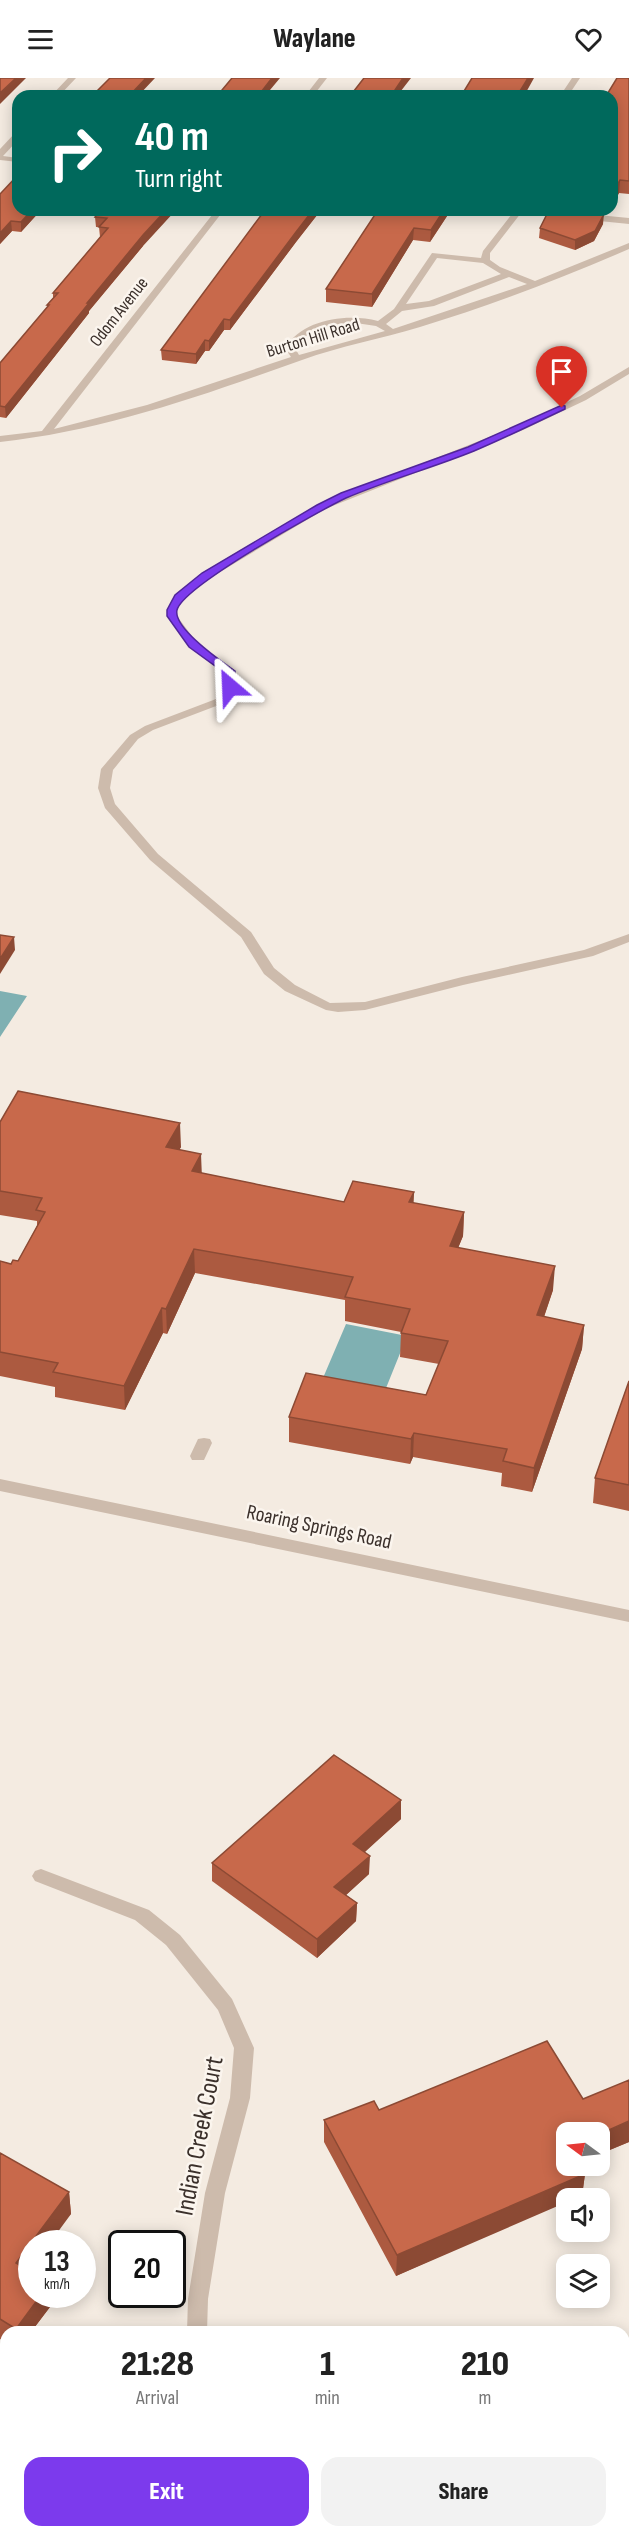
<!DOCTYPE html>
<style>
:root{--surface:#fff;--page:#f2f2f2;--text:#222;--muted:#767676;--accent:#7c3aed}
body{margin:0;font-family:"Sofia Sans Condensed",sans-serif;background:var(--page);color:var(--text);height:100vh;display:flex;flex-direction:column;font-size:22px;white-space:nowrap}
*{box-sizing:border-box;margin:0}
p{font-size:20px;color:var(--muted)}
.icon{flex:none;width:33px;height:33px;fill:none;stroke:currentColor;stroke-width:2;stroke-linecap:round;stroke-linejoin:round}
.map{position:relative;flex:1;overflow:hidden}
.side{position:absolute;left:0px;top:2248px;width:630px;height:212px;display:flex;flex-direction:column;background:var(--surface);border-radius:18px 18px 0 0;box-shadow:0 3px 15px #0003}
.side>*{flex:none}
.top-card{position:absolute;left:12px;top:12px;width:606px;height:126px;border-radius:18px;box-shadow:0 3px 15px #0003;background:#00695c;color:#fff;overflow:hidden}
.needle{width:39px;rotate:285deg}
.fabs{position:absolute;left:556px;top:2044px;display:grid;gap:12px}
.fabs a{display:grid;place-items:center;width:54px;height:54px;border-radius:12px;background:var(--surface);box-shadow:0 3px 15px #0003;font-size:30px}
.speed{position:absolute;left:18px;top:2152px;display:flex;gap:12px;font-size:30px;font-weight:700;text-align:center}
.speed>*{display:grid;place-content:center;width:78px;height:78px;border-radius:50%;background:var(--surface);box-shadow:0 3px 15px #0003;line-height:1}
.speed small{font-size:15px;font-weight:400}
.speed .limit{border:3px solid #111;border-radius:9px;background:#fff;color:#111}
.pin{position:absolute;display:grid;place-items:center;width:51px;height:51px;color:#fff;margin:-62px -26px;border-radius:50% 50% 50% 0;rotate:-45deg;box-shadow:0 0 6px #0007}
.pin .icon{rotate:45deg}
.me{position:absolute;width:66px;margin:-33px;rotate:334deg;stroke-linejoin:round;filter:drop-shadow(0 0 4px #0008)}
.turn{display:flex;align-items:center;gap:21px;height:126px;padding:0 24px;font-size:27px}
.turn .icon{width:78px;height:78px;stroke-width:2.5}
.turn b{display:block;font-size:42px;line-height:51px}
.eta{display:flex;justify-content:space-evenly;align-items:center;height:102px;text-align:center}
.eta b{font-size:36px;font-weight:800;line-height:42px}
.action{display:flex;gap:12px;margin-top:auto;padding:12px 24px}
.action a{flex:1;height:69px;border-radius:18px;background:var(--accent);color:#fff;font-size:24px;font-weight:800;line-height:69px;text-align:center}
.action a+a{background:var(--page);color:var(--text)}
header{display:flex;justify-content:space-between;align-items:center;height:78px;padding:0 24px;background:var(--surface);font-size:27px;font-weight:800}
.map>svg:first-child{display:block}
.water{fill:#7fb0b2}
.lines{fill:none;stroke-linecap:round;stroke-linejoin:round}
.minor{fill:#cdbbac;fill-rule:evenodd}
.wall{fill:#ac5a40}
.shaded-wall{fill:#8c4a34}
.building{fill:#c8694b;stroke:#8c4a34;stroke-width:1.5}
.route{fill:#7c3aed;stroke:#51269a;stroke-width:1.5}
.labels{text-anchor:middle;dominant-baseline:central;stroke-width:5;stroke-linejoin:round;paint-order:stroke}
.far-street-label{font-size:18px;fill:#3b302b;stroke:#fbf5ee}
.street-label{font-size:21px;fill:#3b302b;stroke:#fbf5ee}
.near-street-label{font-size:26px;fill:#3b302b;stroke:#fbf5ee}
</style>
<header><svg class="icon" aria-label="menu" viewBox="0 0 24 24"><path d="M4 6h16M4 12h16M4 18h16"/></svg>Waylane<svg class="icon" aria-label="heart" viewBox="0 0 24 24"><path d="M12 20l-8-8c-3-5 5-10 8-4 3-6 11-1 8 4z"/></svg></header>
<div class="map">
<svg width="629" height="2459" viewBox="0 0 629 2459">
<rect width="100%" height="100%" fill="#f4ebe1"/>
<!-- water -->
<path class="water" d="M 0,913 L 27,918 L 0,959 Z
M 346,1246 L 407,1258 L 382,1320 L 320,1307 Z"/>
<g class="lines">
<!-- minor -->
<path class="minor" d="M 68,0 L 76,0 L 59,18 L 51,18 Z
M 319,0 L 327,0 L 313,18 L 305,18 Z
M 572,0 L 580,0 L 568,18 L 560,18 Z
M 15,55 L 18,55 L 18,62 L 3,78 L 18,80 L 18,84 L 0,82 L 0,71 Z
M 216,132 L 224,132 L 54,351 L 147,327 L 291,279 L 285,270 C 303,241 347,235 378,243 L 394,231 L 432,175 L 481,180 L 483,173 L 515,132 L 545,132 L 629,140 L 629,146 L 521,135 L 490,175 L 490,182 L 500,189 L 535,203 L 629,165 L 629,171 C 560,201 492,227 420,249 C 381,261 340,268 302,282 C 204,317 104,353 0,364 L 0,358 L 42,353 ZM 437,180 L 483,185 L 501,196 L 429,223 L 406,226 ZM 509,199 L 527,206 L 393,251 L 386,246 L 402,233 L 434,228 ZM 356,245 L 376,248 L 385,253 L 299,277 L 295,270 C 307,250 334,246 356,245 Z
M 629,289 L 629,296 L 586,322 L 523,352 L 325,431 L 210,500 L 183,521 L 177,532 L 177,538 L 197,565 L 235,593 L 236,609 L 224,625 L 153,652 L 138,661 L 113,692 L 110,710 L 115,726 L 158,776 L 251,854 L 274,890 L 295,907 L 330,925 L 365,924 L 462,899 L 584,872 L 629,856 L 629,864 L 593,878 L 463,907 L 365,932 L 338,934 L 326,932 L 285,913 L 264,896 L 241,859 L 150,782 L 105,730 L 98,710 L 101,691 L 130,657 L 145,648 L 216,621 L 224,609 L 225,596 L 189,569 L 167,538 L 167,532 L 175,517 L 202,496 L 317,427 L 517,348 L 580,318 Z
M 204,1360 L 210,1361 L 212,1365 L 204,1382 L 192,1382 L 190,1378 L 198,1361 Z
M 0,1401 L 629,1532 L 629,1544 L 0,1413 Z
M 41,1791 L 149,1832 L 180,1857 L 232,1921 L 254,1970 L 250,2020 L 225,2115 L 208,2221 L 207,2254 L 187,2254 L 188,2221 L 205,2115 L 230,2020 L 234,1970 L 218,1932 L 166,1867 L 135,1842 L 35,1803 L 32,1798 L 35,1793 Z
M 629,2300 L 629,2320 L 624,2322 L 624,2302 Z
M 285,2454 L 311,2454 L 309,2459 L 283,2459 Z"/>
</g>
<!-- wall -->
<path class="wall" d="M 629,0 L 629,116 L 619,115 L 612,128 L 612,18 Z
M 0,116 L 18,132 L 41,132 L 21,154 L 12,153 L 0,166 Z
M 100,132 L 143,168 L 89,233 L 89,235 L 6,340 L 0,339 L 0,285 L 47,229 L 47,227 L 53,220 L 53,215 L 100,159 L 99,149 L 96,149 L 95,139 Z
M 265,132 L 321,132 L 296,164 L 230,252 L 224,252 L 209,273 L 205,273 L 196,286 L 162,282 L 161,272 Z
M 378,132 L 451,132 L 430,164 L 413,162 L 372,229 L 326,224 L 326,211 Z
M 569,132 L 610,132 L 608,136 Z
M 603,146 L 594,163 L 575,172 L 539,160 L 540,150 Z
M 0,1044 L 181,1069 L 179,1072 L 202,1095 L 344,1124 L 414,1114 L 413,1125 L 464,1134 L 463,1158 L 458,1170 L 553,1212 L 544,1239 L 584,1247 L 582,1271 L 532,1414 L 501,1408 L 502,1395 L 413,1379 L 410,1386 L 289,1364 L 289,1339 L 426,1317 L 439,1286 L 400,1279 L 401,1254 L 345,1243 L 345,1222 L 195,1195 L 167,1256 L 163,1255 L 125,1332 L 55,1319 L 55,1309 L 0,1298 L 0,1183 L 11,1186 L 18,1183 L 37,1148 L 37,1143 L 0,1137 Z
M 629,1303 L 629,1433 L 593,1425 L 595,1400 Z
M 401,1722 L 401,1741 L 364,1774 L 369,1796 L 346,1817 L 357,1825 L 356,1843 L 317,1880 L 212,1803 L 212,1785 Z
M 583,2021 L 629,2064 L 600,2076 L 600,2055 L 567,2088 L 585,2096 L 582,2118 L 574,2121 L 567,2121 L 396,2198 L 324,2064 L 324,2042 L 379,2032 Z
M 0,2075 L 69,2114 L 71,2136 L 32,2166 L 32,2189 L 29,2192 L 32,2217 L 52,2217 L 53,2225 L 31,2254 L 6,2254 L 6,2264 L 0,2261 Z"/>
<!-- shaded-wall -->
<path class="shaded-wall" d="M 16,0 L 26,0 L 0,26 L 0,15 Z
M 146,0 L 155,0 L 138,18 L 129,18 Z
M 272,0 L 280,0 L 265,18 L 258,18 Z
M 403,0 L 411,0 L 397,18 L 391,18 Z
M 528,0 L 534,0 L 524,18 L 517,18 Z
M 620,102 L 619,115 L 612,128 L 612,116 Z
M 32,132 L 41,132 L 21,154 L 21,144 Z
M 166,132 L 176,132 L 143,168 L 89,233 L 89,235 L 6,340 L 5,329 L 87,225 L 143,157 Z
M 313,132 L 321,132 L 296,164 L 230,252 L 230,242 L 296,154 Z
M 444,132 L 451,132 L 430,164 L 431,152 Z
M 604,136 L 603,146 L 594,163 L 575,172 L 575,162 Z
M 11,143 L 12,153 L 0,166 L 0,155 Z
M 414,150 L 413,162 L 372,229 L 372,216 Z
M 224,241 L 224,252 L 209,273 L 209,263 Z
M 205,262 L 205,273 L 196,286 L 196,276 Z
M 14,859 L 15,872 L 0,896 L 0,881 Z
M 180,1045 L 181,1069 L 167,1093 L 166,1069 Z
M 201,1076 L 202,1100 L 192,1093 Z
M 414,1114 L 413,1138 L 409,1124 Z
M 464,1134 L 463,1158 L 449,1192 L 450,1168 Z
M 194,1171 L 195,1195 L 167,1256 L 166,1231 Z
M 555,1188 L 553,1212 L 536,1262 L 537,1237 Z
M 162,1230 L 163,1255 L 125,1332 L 124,1308 Z
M 584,1247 L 582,1271 L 532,1414 L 534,1390 Z
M 414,1355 L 413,1379 L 410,1386 L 411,1361 Z
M 401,1722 L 401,1741 L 353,1785 L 353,1766 Z
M 370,1778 L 369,1796 L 334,1828 L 334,1809 Z
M 357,1825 L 356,1843 L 317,1880 L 317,1861 Z
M 629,2043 L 629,2064 L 600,2076 L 600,2056 Z
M 585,2096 L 582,2118 L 574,2121 L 567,2121 L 567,2124 L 396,2198 L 397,2177 Z
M 69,2114 L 71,2136 L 49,2166 L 32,2166 L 32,2189 L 18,2206 L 16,2185 Z
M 41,2217 L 52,2217 L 53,2225 L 31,2254 L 16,2254 L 16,2251 Z"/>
<!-- building -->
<path class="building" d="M 0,0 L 16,0 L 0,15 Z
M 110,0 L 146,0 L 129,18 L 92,18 Z
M 232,0 L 272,0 L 258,18 L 217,18 Z
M 364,0 L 403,0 L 391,18 L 350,18 Z
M 472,0 L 528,0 L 517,18 L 461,18 Z
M 617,0 L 629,0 L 629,103 L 620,102 L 612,116 L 612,18 L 606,18 Z
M 18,97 L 18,132 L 32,132 L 21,144 L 11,143 L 0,155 L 0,116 Z
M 100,132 L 166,132 L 143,157 L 87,225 L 89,225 L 5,329 L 0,328 L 0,285 L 49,227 L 47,227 L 58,215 L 53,215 L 108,150 L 99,149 L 107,140 L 95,139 Z
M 265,132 L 313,132 L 296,154 L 230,242 L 224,241 L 209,263 L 205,262 L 196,276 L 161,272 Z
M 378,132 L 444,132 L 431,152 L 414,150 L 372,216 L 326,211 Z
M 549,132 L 568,132 L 604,136 L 595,153 L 575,162 L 540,150 Z
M 0,857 L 14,859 L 0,881 Z
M 18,1013 L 180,1045 L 166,1069 L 201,1076 L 192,1093 L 344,1124 L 353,1103 L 414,1114 L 409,1124 L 464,1134 L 450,1168 L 555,1188 L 537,1237 L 584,1247 L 534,1390 L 503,1383 L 507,1371 L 414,1355 L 411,1361 L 289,1339 L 306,1295 L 426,1317 L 448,1263 L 401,1255 L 410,1231 L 345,1219 L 353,1199 L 194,1171 L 166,1231 L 162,1230 L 124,1308 L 53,1294 L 58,1285 L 0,1274 L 0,1183 L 11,1186 L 13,1182 L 18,1183 L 45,1134 L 36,1132 L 42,1120 L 0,1113 L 0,1044 Z
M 629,1303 L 629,1407 L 595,1400 Z
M 334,1677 L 401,1722 L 353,1766 L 370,1778 L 334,1809 L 357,1825 L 317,1861 L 212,1785 Z
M 547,1963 L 583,2021 L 629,2002 L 629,2043 L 600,2056 L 567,2055 L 567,2088 L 580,2088 L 585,2096 L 397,2177 L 324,2042 L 374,2023 L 379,2032 Z
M 0,2075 L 69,2114 L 16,2185 L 32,2194 L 32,2217 L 41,2217 L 16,2251 L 0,2241 Z"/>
<!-- route -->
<path class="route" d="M 562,327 L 565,328 L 565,331 C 535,345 505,360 474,373 C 432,390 388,402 346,420 C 319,433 183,508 177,532 C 173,550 222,584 235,593 L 233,611 L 226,611 L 226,596 L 189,569 L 167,538 L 167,532 L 175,517 L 202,495 L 317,427 L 341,415 L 468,369 Z"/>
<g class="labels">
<!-- far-street labels -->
<g class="far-street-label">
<text transform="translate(119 234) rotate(-52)">Odom Avenue</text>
<text transform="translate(313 260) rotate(-17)">Burton Hill Road</text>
</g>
<!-- street labels -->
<g class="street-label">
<text transform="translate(319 1449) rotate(12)">Roaring Springs Road</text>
</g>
<!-- near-street labels -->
<g class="near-street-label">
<text transform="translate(200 2058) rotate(-79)">Indian Creek Court</text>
</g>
</g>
</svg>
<div class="fabs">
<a><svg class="needle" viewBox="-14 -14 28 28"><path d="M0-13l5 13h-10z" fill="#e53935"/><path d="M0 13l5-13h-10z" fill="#767676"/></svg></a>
<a><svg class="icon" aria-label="sound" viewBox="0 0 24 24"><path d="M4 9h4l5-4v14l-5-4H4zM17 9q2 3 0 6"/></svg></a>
<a><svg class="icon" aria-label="layers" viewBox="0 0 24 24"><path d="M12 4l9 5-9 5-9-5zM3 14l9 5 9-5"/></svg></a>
</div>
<div class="speed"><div>13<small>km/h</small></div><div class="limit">20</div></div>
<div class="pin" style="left:562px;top:330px;background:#d93025"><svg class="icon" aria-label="arrive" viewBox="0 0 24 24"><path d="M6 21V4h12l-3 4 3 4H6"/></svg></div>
<svg class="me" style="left:230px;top:609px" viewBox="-20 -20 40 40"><path d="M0-17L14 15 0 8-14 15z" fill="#7c3aed" stroke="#fff" stroke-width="4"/></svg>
<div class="top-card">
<div class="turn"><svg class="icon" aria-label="right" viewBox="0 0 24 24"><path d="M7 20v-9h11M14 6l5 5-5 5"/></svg><div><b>40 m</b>Turn right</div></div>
</div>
<section class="side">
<div class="eta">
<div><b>21:28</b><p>Arrival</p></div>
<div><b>1</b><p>min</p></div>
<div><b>210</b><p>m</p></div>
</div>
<div class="action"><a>Exit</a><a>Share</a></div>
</section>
</div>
